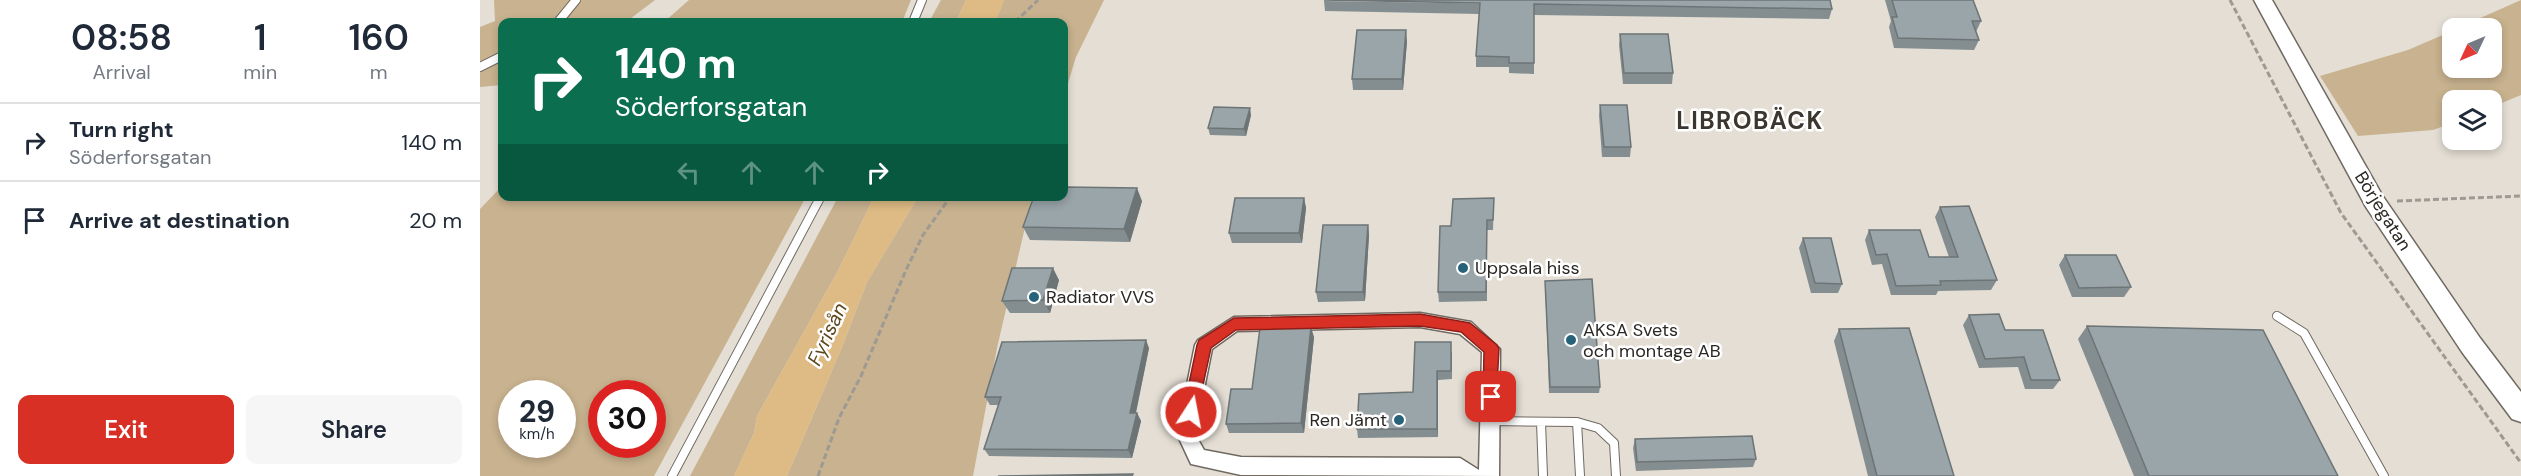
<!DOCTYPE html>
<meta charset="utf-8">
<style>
:root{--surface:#fff;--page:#f6f6f7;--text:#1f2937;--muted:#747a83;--line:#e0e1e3;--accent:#d93025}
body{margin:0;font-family:"DM Sans",sans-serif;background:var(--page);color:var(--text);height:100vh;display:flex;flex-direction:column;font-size:22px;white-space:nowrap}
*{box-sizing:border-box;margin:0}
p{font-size:20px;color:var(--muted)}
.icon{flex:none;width:33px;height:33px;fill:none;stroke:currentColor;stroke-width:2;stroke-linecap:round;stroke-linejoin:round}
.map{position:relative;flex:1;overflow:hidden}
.panel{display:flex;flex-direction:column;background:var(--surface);width:480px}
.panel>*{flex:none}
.hud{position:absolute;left:18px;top:18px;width:570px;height:183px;border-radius:12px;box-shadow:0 3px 9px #0003;background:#0b6e4f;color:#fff;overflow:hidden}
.needle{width:39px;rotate:226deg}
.controls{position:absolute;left:1962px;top:18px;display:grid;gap:12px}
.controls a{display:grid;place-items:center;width:60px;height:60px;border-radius:12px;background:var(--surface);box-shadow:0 3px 9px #0003;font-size:30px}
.speed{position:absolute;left:18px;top:380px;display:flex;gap:12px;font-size:30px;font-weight:700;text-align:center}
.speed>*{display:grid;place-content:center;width:78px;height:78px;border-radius:50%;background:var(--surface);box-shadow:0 3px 9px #0003;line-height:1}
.speed small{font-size:15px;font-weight:400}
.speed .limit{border:9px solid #d22;background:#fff;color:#111}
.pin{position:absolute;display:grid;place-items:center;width:51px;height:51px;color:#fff;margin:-26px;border-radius:12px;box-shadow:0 3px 9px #0006}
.me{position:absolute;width:66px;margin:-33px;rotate:11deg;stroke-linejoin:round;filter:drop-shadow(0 0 4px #0008)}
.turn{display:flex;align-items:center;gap:21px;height:126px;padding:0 18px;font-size:27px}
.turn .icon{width:78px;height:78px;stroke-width:2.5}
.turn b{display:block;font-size:42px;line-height:51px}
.lanes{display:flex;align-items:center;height:57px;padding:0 18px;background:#0003;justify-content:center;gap:30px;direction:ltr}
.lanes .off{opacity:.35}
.eta{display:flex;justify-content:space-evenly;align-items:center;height:102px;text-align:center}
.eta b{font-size:36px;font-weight:600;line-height:42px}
.button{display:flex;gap:12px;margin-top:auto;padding:12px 18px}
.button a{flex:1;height:69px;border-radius:12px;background:var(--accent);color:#fff;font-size:24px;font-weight:600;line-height:69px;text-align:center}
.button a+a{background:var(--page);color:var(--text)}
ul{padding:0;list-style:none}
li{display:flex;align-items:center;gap:18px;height:78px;padding:0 18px;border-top:2px solid var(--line)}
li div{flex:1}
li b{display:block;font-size:22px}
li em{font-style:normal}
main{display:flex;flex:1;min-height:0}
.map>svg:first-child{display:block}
.green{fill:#c8b28f;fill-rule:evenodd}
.water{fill:#debb84}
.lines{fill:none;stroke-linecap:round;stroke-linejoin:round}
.service-casing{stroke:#6f6961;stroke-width:10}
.minor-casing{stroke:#6f6961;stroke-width:3}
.secondary-casing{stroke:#6f6961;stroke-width:3}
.path{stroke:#9e9992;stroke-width:3;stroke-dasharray:6 3;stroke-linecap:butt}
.service{stroke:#fff;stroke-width:8}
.minor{fill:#fff;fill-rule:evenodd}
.secondary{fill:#fff;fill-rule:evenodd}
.wall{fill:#848e91}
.shaded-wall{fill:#6c7476}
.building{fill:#9aa5a9;stroke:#6c7476;stroke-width:1.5}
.route{fill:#d93025;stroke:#8d1f18;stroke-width:1.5}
.poi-dot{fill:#26637a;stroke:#fff;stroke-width:2}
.labels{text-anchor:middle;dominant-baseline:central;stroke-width:5;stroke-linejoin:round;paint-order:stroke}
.street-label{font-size:18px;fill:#2a2724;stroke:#fff}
.poi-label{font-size:18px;fill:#2a2724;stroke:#fff;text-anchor:start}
.water-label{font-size:20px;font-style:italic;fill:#60481d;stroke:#fff}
.district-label{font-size:24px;font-weight:bold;letter-spacing:1.5px;fill:#3b362f;stroke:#fff}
</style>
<main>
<section class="panel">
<div class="eta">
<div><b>08:58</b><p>Arrival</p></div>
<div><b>1</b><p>min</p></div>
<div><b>160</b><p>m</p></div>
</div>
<ul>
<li><svg class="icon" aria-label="right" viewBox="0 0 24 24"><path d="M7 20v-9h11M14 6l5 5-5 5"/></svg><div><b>Turn right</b><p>Söderforsgatan</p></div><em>140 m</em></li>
<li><svg class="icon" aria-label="arrive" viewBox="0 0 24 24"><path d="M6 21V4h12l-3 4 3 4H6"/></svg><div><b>Arrive at destination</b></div><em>20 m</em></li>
</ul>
<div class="button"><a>Exit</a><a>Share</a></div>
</section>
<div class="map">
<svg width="2041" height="476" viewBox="0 0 2041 476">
<rect width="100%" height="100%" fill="#e4ded4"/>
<!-- green -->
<path class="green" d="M 14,0 L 175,0 L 146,22 L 22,22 L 22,85 L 0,87 L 0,27 L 15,21 Z
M 209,0 L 431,0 L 422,22 L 184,22 Z
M 461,0 L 486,0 L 476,22 L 449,22 Z
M 524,0 L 624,0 L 596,57 L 584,96 L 584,22 L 515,22 Z
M 2041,0 L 2041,95 L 2012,107 L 2012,100 L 1972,100 L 1972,123 L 1953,130 L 1878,136 L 1840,76 L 1928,50 L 1972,31 L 1972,68 L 2012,68 L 2012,28 L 1978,28 Z
M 22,186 L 22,196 L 326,197 L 174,476 L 0,476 L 0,209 ZM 32,393 L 82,393 L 82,444 L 32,444 ZM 122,393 L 172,393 L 172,444 L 122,444 Z
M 358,197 L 394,197 L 359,269 L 277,416 L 274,433 L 254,476 L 210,476 Z
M 438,197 L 552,197 L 517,348 L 493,476 L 307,476 L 362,347 L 387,282 Z"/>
<!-- water -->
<path class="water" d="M 486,0 L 524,0 L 515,22 L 476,22 Z
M 394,197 L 438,197 L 387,282 L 362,347 L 307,476 L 254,476 L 274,433 L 277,416 L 359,269 Z"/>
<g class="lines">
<!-- service casing -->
<g class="service-casing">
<path id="service" d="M 78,22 L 96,0
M 433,22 L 442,0
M 0,67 L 22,56
M 1797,316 L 1824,333 L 1904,476
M 1011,421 L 1097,422 L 1100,476
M 1061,422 L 1063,476
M 1097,422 L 1118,428 L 1134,443 L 1136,476
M 192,476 L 341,196"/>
</g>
<!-- minor casing -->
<g class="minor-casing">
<path id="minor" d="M 940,313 L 991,322 L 1020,349 L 1019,476 L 761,475 L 711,464 L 697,434 L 715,345 L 718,340 L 754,317 ZM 940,327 L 980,334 L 1002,352 L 999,470 L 980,458 L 761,457 L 724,450 L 715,434 L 732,349 L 757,331 Z"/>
</g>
<!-- secondary casing -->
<g class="secondary-casing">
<path id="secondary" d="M 1774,0 L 1792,0 L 1902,195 L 2000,338 L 2041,392 L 2041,422 L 2032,419 L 1982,352 L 1886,207 Z"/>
</g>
<!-- path -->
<path class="path" d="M 1750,0 L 1861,213 L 2041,463
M 535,22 L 558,0
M 1917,201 L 2041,196
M 338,476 L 359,418 L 381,376 L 426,270 L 443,235 L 471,196"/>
<!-- service -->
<use href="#service" class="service"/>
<!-- minor -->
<use href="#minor" class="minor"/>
<!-- secondary -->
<use href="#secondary" class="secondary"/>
</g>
<!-- wall -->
<path class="wall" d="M 1405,0 L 1493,0 L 1501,21 L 1496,32 L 1499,40 L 1494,50 L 1414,48 L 1409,27 L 1411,21 Z
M 844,1 L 1352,9 L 1349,19 L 1054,15 L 1054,74 L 1029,73 L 1029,67 L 996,67 L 996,56 L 999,14 L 845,11 Z
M 1140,34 L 1193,73 L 1192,84 L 1143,84 L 1139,45 Z
M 927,41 L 923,90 L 873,90 L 872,79 Z
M 1120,105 L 1151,147 L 1150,157 L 1122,157 L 1119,115 Z
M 771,115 L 766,136 L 730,135 L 728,128 Z
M 824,198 L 826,208 L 822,243 L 752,243 L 749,233 Z
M 1014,198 L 1013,230 L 1007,230 L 1007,301 L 959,302 L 958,292 L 971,226 Z
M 662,201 L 650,242 L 550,240 L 543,227 Z
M 1460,207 L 1517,280 L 1511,290 L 1458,291 L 1456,295 L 1411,295 L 1402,264 L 1392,265 L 1385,240 L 1389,230 L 1449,257 L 1469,257 L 1455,217 Z
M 888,225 L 889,235 L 885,301 L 838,302 L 836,292 Z
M 1323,238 L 1362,284 L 1358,293 L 1331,293 L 1319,248 Z
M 1585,255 L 1651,287 L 1644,297 L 1592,297 L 1579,265 Z
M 579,280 L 570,313 L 530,313 L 522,301 Z
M 1065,281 L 1120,387 L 1119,393 L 1069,393 Z
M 1489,315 L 1525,330 L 1580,380 L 1573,389 L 1545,389 L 1538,367 L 1499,368 L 1483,325 Z
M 1607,326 L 1858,476 L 1654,476 L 1598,339 Z
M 1359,329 L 1474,476 L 1388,476 L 1354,341 Z
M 834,337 L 824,433 L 749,433 L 746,424 L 772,389 Z
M 669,348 L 656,413 L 657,413 L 661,421 L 652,458 L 509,456 L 504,449 L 519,405 L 510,405 L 505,397 Z
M 972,351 L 972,379 L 958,380 L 958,437 L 878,438 L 877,429 L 933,392 Z
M 1155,439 L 1276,459 L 1273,467 L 1156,471 L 1153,448 Z"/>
<!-- shaded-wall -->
<path class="shaded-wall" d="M 926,30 L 927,41 L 923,90 L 922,79 Z
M 770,108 L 771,115 L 766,136 L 764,129 Z
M 657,188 L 662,201 L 650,242 L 644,229 Z
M 824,198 L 826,208 L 822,243 L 819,233 Z
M 888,225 L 889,235 L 885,301 L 883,292 Z
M 573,268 L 579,280 L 570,313 L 563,300 Z
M 831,327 L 834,337 L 824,433 L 821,423 Z
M 666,340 L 669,348 L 654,421 L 650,413 Z
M 957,371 L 958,380 L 958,437 L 957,429 Z
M 657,413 L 661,421 L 652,458 L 648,450 Z"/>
<!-- building -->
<path class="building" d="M 844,0 L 1350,0 L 1352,9 L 1054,4 L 1054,63 L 1029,63 L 1029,57 L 996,56 L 1000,3 Z
M 1412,0 L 1493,0 L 1501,21 L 1492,21 L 1499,40 L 1418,38 L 1412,17 L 1417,17 Z
M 877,30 L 926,30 L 922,79 L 872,79 Z
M 1140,34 L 1188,34 L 1193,73 L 1144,73 Z
M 1120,105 L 1147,105 L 1151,147 L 1124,147 Z
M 734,107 L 770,108 L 764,129 L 728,128 Z
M 584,187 L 657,188 L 644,229 L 543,227 L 554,196 L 584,196 Z
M 755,198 L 824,198 L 819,233 L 749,233 Z
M 1014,198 L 1013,220 L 1007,220 L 1006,292 L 958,292 L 960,226 L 971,226 L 973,199 Z
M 1489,206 L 1517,280 L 1460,281 L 1461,285 L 1416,286 L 1407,254 L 1396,255 L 1389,230 L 1440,230 L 1449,257 L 1478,257 L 1460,207 Z
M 843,225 L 888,225 L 883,292 L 836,292 Z
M 1323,238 L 1351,238 L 1362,284 L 1335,283 Z
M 1585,255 L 1636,255 L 1651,287 L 1599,288 Z
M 532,268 L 573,268 L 563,300 L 522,301 Z
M 1112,279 L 1120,387 L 1070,387 L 1065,281 Z
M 1519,314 L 1525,330 L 1563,330 L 1580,380 L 1551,380 L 1544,357 L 1505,359 L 1489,315 Z
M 1607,326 L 1783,330 L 1858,476 L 1669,476 Z
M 831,327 L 821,423 L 746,424 L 751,389 L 772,389 L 780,328 Z
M 1429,328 L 1474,476 L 1397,476 L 1359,329 Z
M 666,340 L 650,413 L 657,413 L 648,450 L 504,449 L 521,397 L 505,397 L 522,342 Z
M 935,342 L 971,342 L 971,371 L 957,371 L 957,429 L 877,429 L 879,394 L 933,392 Z
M 1272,436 L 1276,459 L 1157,462 L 1155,439 Z
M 653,474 L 652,476 L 518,476 Z"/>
<!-- route -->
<path class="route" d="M 940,314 L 990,323 L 1017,345 L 1019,349 L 1016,402 L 1011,404 L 1003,397 L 1004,352 L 981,332 L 940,326 L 756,330 L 731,348 L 716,417 L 705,417 L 703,412 L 717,345 L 719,340 L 754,318 Z"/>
<!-- markers -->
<g class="poi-dot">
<circle cx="983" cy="268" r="6"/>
<circle cx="554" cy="297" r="6"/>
<circle cx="1091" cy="340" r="6"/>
<circle cx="919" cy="420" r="6"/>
</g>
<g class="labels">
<!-- street labels -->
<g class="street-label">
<text transform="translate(1903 211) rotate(58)">Börjegatan</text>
</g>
<!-- poi labels -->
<g class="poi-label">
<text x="995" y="268">Uppsala hiss</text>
<text x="566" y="297">Radiator VVS</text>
<text x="1103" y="330">AKSA Svets<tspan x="1103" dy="21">och montage AB</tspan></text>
<text x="907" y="420" text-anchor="end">Ren Jämt</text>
</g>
<!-- water labels -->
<g class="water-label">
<text transform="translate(347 334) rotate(-65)">Fyrisån</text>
</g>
<!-- district labels -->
<g class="district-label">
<text x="1270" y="120">LIBROBÄCK</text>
</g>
</g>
</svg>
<div class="controls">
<a><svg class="needle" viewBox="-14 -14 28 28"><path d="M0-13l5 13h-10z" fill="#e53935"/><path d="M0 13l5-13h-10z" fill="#747a83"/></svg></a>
<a><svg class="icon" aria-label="layers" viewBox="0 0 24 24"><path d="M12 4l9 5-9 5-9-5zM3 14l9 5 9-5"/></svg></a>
</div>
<div class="speed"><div>29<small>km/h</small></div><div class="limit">30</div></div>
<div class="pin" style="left:1011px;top:397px;background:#d93025"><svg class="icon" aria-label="arrive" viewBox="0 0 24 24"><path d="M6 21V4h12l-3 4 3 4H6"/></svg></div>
<svg class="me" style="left:711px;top:412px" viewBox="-20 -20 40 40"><circle r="17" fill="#d93025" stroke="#fff" stroke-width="3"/><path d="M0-11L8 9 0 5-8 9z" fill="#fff"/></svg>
<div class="hud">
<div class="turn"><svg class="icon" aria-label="right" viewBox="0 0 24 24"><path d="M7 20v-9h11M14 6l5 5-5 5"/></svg><div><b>140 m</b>Söderforsgatan</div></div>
<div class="lanes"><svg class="icon off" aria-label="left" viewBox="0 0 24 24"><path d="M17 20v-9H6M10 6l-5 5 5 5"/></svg><svg class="icon off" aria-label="ahead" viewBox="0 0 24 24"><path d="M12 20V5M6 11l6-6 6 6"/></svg><svg class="icon off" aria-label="ahead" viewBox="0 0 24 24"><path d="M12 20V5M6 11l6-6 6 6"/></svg><svg class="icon" aria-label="right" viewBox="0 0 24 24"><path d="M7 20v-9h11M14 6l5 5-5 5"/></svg></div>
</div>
</div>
</main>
